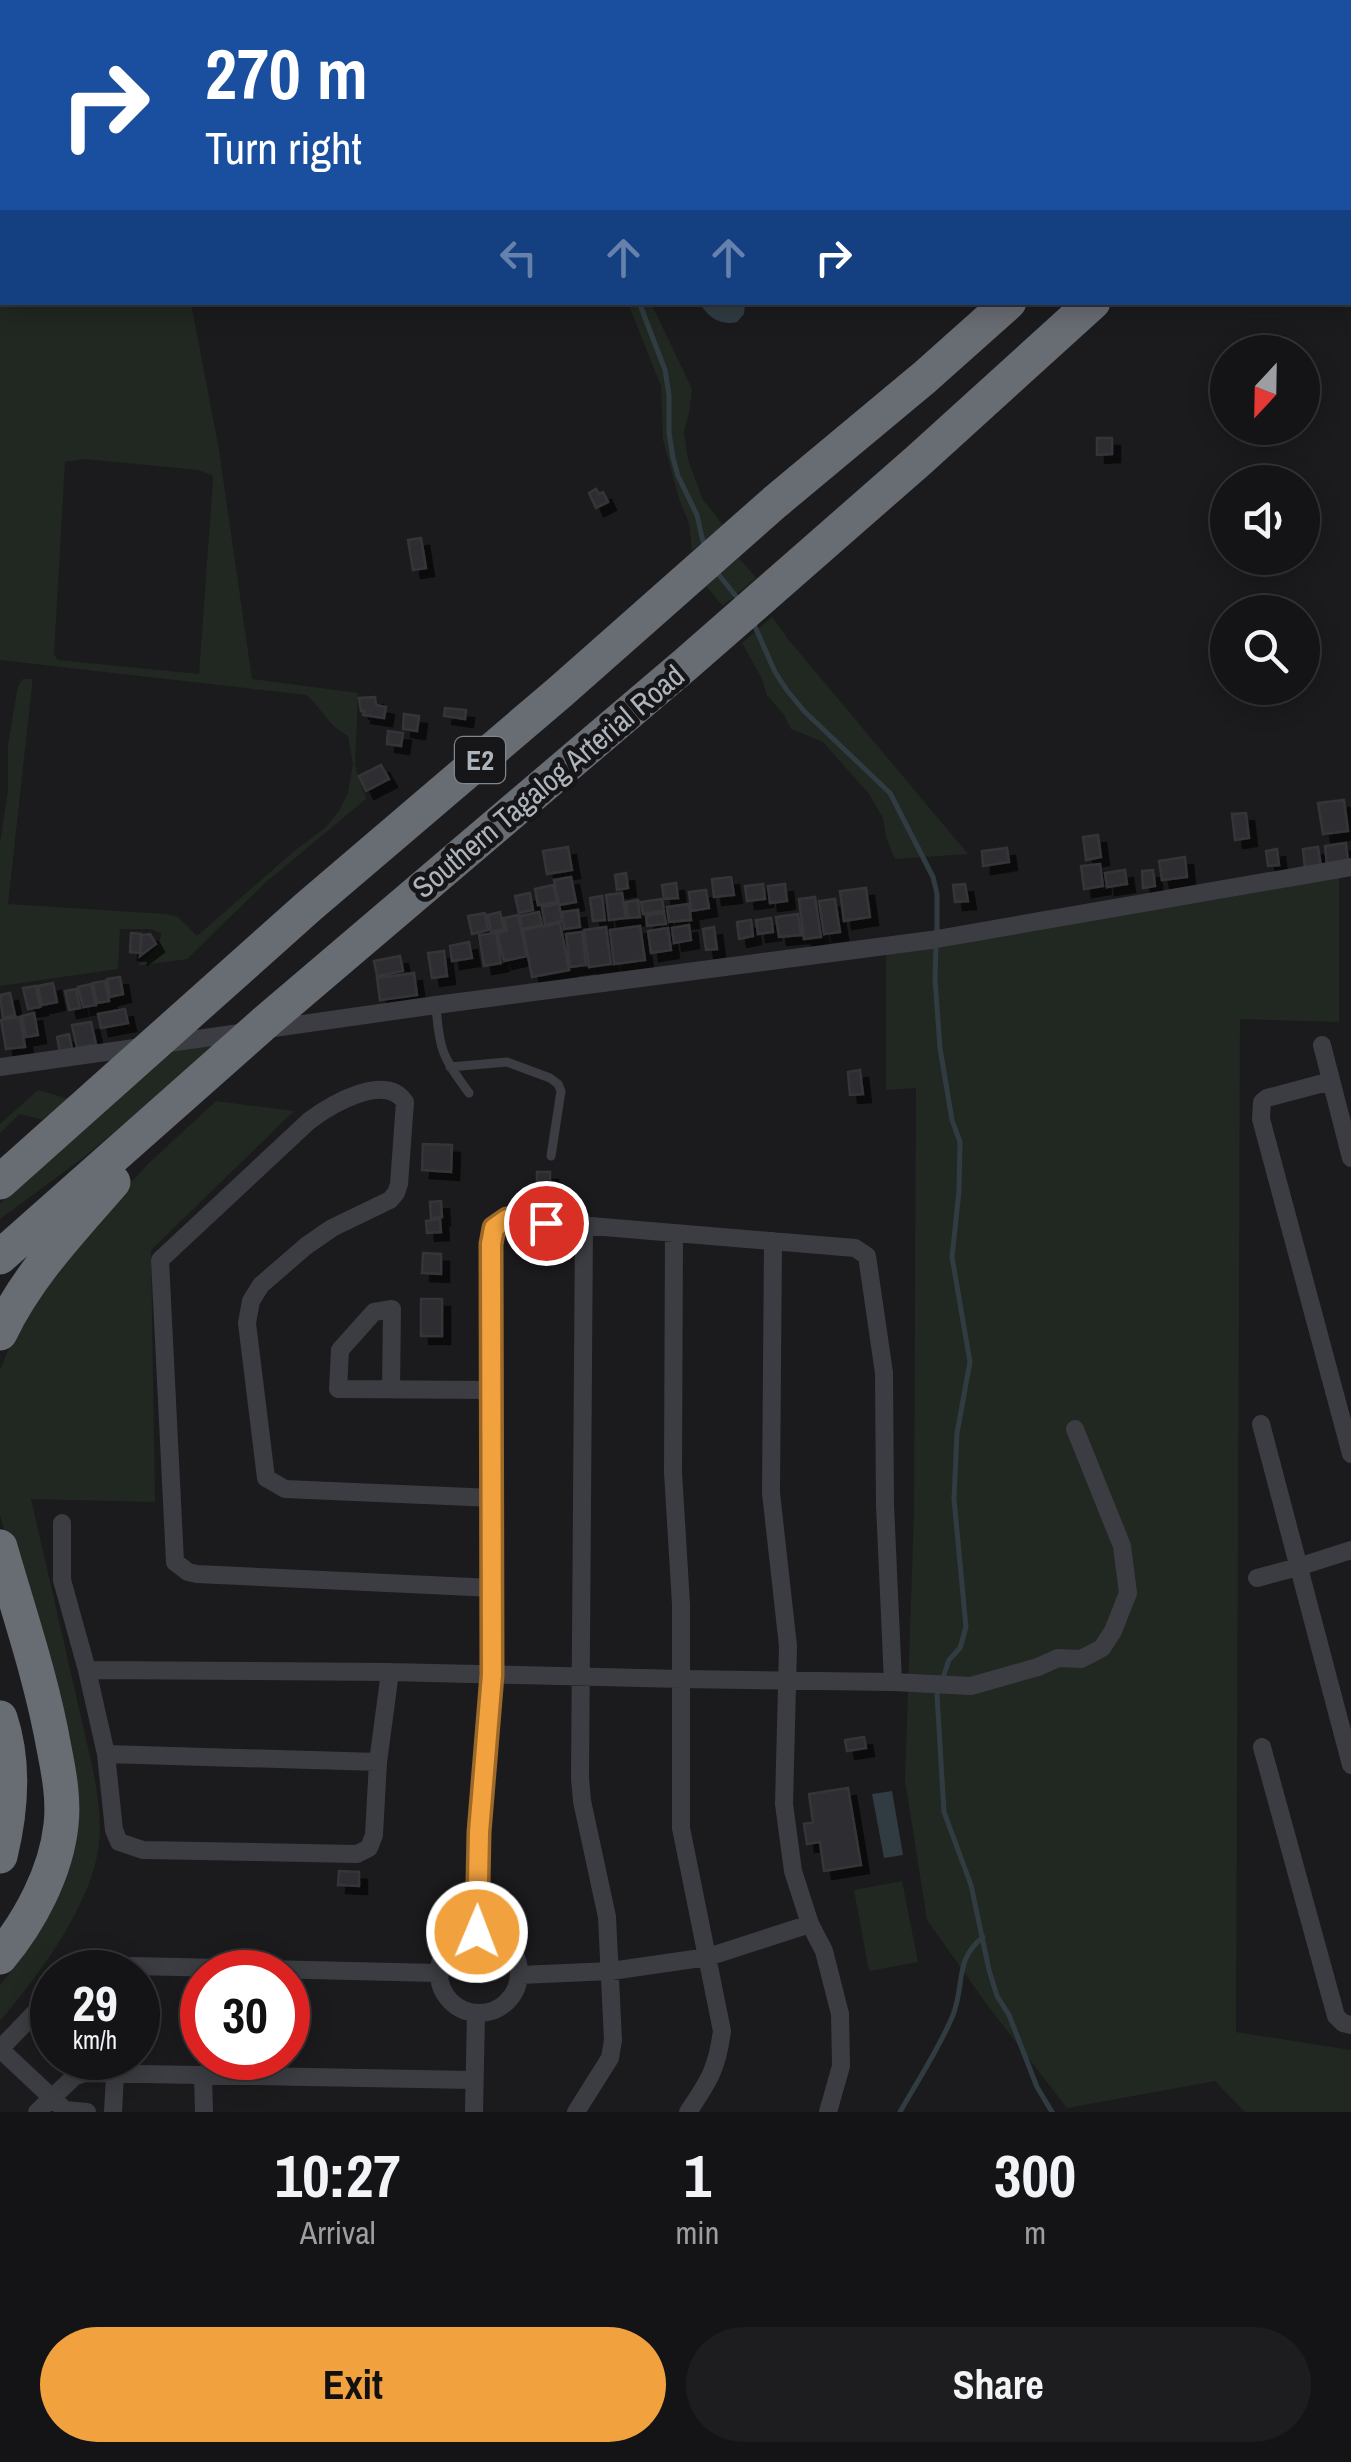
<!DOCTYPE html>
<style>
:root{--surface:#141416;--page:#1d1d1f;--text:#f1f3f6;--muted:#9d9ea1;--line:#333335;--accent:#f1a23f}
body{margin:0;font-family:"Archivo Narrow",sans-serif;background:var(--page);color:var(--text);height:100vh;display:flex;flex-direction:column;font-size:38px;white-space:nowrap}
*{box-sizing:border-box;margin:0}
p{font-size:32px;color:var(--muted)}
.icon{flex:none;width:55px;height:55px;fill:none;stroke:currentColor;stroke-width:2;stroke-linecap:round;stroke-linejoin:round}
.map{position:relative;height:2112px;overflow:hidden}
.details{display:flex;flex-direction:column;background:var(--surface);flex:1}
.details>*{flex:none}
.hud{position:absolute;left:0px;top:0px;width:1352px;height:305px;box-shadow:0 5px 25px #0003,0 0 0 2px var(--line);background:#1a4fa0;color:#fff;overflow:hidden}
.needle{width:65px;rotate:202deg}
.buttons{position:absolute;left:1210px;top:335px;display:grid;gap:20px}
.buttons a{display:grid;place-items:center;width:110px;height:110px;border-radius:50%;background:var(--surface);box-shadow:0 5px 25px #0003,0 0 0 2px var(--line);font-size:50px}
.speed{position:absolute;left:30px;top:1950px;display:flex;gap:20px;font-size:50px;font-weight:700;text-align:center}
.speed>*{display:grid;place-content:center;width:130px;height:130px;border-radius:50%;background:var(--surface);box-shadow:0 5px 25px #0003,0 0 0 2px var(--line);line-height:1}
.speed small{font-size:25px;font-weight:400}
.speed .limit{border:15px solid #d22;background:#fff;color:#111}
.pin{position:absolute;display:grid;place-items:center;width:85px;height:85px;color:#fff;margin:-42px;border:5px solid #fff;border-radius:50%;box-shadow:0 2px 10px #0007}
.me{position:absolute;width:110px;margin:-55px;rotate:1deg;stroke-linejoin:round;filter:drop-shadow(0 0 8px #0008)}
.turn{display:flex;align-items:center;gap:35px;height:210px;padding:0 40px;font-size:45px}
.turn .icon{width:130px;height:130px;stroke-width:2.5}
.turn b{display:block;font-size:70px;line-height:85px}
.lanes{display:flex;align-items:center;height:95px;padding:0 40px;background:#0003;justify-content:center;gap:50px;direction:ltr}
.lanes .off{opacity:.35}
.eta{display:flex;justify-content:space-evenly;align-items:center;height:170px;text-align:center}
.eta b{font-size:60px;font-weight:700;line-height:70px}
.action{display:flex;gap:20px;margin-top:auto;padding:20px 40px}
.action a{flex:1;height:115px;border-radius:60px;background:var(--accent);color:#111;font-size:40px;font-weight:700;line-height:115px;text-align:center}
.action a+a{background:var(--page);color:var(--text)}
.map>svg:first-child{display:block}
.green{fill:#202821;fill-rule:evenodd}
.water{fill:#303c42}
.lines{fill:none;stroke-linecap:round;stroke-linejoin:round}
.stream{stroke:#303c42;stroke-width:5}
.building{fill:#2e2e31;stroke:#353539;stroke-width:2.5;filter:url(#shadow)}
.service{stroke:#3c3d42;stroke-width:9}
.minor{stroke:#3c3d42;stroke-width:18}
.motorway{stroke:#686c73;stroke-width:35}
.route-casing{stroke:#9d6929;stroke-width:25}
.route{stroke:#f1a23f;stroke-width:18}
.labels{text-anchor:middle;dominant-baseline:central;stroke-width:10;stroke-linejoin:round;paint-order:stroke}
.shield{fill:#161618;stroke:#80858b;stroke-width:2.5}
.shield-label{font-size:28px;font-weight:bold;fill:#aeb4bc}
.street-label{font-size:30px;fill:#aeb4bc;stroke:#161618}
</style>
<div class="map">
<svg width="1351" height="2112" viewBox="0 0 1351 2112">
<defs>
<filter id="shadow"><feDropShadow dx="8" dy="8" stdDeviation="0" flood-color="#0009"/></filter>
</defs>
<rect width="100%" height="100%" fill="#1b1b1d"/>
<!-- green -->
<path class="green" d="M 0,110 L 2,110 L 2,302 L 191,303 L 219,450 L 252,679 L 358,693 L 355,766 L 366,799 L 264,884 L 187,959 L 137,966 C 147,956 161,948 161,933 L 151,929 L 120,929 L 118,969 L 0,986 L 0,844 L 8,790 L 8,745 L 18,686 L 23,679 L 32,679 L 32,686 L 8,904 L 166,914 L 178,917 L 197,936 L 293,852 L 325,828 L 339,811 L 348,793 L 353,764 L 348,736 C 326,724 324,710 306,695 L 0,660 ZM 85,459 L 198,470 L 212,475 L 213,480 L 199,674 L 58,660 L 54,654 L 65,462 Z
M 628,303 L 651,303 L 692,389 L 689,413 L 684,432 L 688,459 L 702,498 L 723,525 L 692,551 L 689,523 L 679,499 L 663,440 L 661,386 Z
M 739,558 L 756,578 L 723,606 L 706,586 Z
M 772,617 L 788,639 L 968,854 L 895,859 L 886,837 L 883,818 L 869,794 L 823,742 L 791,729 L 784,715 L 767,695 L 761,677 L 742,643 Z
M 1339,878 L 1339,1022 L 1240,1019 L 1236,2032 L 1351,2050 L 1351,2112 L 1245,2112 L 1215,2081 L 1067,2108 L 988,2006 L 927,1920 L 905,1780 L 914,1511 L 916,1088 L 886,1090 L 886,949 Z
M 223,1042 L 83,1158 L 0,1219 L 0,1203 L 178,1045 Z
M 38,1090 L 69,1099 L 43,1120 L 20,1114 L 0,1133 L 0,1124 Z
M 216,1101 L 294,1111 L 151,1250 L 155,1502 L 31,1499 L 92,1765 C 97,1791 102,1817 99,1844 C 92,1904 39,1976 0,2021 L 0,1985 L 23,1956 L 56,1886 L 15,1572 L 0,1515 L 0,1370 L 21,1319 L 77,1240 L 148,1164 Z
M 902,1881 L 918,1962 L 869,1971 L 854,1890 Z"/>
<!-- water -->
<path class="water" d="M 700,303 L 745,303 L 744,314 L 737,322 C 721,326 707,317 700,303 Z
M 892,1791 L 903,1855 L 884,1858 L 872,1794 Z"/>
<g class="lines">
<!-- stream -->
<path class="stream" d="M 469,0 L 471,2
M 639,302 L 665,370 L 669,395 L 669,433 L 673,458 L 678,476 L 697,515 L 704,546
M 715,570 L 739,600
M 753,622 L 775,672 L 786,689 L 804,711 L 890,793 L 933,877 L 937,894 L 937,934
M 936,945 L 935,979 L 940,1048 L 952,1120 L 960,1142 L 959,1191 L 952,1257 L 970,1362 L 957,1433 L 954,1499 L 966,1627 L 960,1648 L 949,1660 L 937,1695 L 944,1812 L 971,1885 L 989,1970 L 997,1996 L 1009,2015 L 1037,2087 L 1052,2112
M 900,2112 C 918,2080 939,2049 953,2015 C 965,1985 954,1960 983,1937"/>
</g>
<!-- building -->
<path class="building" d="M 1097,438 L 1112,438 L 1112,454 L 1097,455 Z
M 596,489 L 599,494 L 603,492 L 608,502 L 596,508 L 589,493 Z
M 421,538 L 426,568 L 413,570 L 408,540 Z
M 375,697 L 376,705 L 386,707 L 384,718 L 363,715 L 364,711 L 361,711 L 359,698 Z
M 445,708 L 466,710 L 465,719 L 444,716 Z
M 404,714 L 419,716 L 417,731 L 403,729 Z
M 388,731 L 403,733 L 401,746 L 387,744 Z
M 381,765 L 389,779 L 366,791 L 359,776 Z
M 1344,800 L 1348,831 L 1323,834 L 1318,803 Z
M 1246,813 L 1249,838 L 1235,840 L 1232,814 Z
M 1098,835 L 1101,857 L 1086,860 L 1083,837 Z
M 1346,843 L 1348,862 L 1327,865 L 1325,846 Z
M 568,847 L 572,870 L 547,874 L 543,851 Z
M 1318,847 L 1321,866 L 1305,868 L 1303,849 Z
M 1007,848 L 1009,862 L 983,866 L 982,851 Z
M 1277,849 L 1279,865 L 1268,866 L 1266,851 Z
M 1185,857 L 1187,877 L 1162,880 L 1159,861 Z
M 1100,864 L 1103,886 L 1084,889 L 1081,866 Z
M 1125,870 L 1127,884 L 1107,887 L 1105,873 Z
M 1153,870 L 1155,886 L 1143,888 L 1142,871 Z
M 626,873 L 628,888 L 617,890 L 615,875 Z
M 571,877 L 576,902 L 559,905 L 554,880 Z
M 731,877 L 734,895 L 714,897 L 712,879 Z
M 676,883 L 678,898 L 664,899 L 662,885 Z
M 763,884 L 765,899 L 747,901 L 745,886 Z
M 785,884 L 787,901 L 770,903 L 768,886 Z
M 965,884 L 968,901 L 955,902 L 953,885 Z
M 553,885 L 557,902 L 538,905 L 535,889 Z
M 866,888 L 870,917 L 844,921 L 840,891 Z
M 706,890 L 709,908 L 691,911 L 689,892 Z
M 530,893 L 533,910 L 519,913 L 515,896 Z
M 622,893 L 626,918 L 609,920 L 606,895 Z
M 602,896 L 605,920 L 593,921 L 590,898 Z
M 815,897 L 821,937 L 804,939 L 799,899 Z
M 662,899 L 664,911 L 643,914 L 641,902 Z
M 835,899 L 840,932 L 824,934 L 819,901 Z
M 638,900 L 640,917 L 628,918 L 626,902 Z
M 559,904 L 562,921 L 545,925 L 542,907 Z
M 689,904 L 691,920 L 669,922 L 667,907 Z
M 578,910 L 580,927 L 564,929 L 562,912 Z
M 500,912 L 504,929 L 491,932 L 488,915 Z
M 539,912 L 542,925 L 522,929 L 520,916 Z
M 485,913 L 488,930 L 472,934 L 468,916 Z
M 664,913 L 666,924 L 647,926 L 646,916 Z
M 798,914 L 801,935 L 779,937 L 776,917 Z
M 518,915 L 527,956 L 504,961 L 497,933 L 507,931 L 504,918 Z
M 771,918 L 773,932 L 758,934 L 756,920 Z
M 751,920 L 753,936 L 739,939 L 737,922 Z
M 560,923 L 569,970 L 532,977 L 523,930 Z
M 689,925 L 691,940 L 674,943 L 672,928 Z
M 640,926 L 645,960 L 614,964 L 610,930 Z
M 606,927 L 611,964 L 589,967 L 584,930 Z
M 714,927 L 717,949 L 706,950 L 703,929 Z
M 668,928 L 671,950 L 651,953 L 648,931 Z
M 582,932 L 586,965 L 570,967 L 566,934 Z
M 131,933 L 141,934 L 140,953 L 130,952 Z
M 496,933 L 501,963 L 484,966 L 479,935 Z
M 150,934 L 156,944 L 140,956 L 142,935 Z
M 469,942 L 472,958 L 452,961 L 450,946 Z
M 444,951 L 447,976 L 432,978 L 428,953 Z
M 400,956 L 403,971 L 377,976 L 374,961 Z
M 414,973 L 417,995 L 380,1000 L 377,978 Z
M 120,977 L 123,994 L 110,997 L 107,979 Z
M 105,981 L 109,1001 L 97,1003 L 93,983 Z
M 53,983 L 57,1002 L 42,1005 L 38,986 Z
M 91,984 L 96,1005 L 83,1007 L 78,987 Z
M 36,986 L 40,1007 L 28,1009 L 23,988 Z
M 76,989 L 80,1008 L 69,1010 L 65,991 Z
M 10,993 L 15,1015 L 3,1018 L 0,995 Z
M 125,1009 L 128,1023 L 101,1028 L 98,1014 Z
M 34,1013 L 38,1035 L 26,1037 L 22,1016 Z
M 20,1017 L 25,1047 L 6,1049 L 1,1020 Z
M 91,1022 L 96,1044 L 77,1048 L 72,1025 Z
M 69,1034 L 72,1049 L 60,1052 L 57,1037 Z
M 860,1070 L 863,1094 L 850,1095 L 848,1072 Z
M 423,1144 L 452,1145 L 451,1172 L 422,1170 Z
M 537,1172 L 550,1172 L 550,1194 L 537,1194 Z
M 441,1201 L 442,1217 L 431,1218 L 430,1202 Z
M 440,1219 L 441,1232 L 427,1233 L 426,1221 Z
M 423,1253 L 441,1254 L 441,1274 L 422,1273 Z
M 421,1299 L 442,1299 L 442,1336 L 421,1336 Z
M 864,1737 L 866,1748 L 847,1751 L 845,1740 Z
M 848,1788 L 861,1865 L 824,1871 L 820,1842 L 807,1844 L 804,1824 L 813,1822 L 809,1794 Z
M 339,1871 L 359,1872 L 359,1886 L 338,1885 Z"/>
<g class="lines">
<!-- service -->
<path class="service" d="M 694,0 L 695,2
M 558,2 L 558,0
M 582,2 L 582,0
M 436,1005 C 439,1050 442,1056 469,1093
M 450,1067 L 507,1062 L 550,1078 L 558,1084 L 561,1091 L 551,1156"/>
<!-- minor -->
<path class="minor" d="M 937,0 L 937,2
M 1322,1045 L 1351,1158
M 0,1067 L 436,1005 L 931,940 L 1351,867
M 1331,1081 L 1267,1098 L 1262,1102 L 1261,1119 L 1351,1454
M 674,1234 L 673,1472 L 681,1604 L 681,1828 L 722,2031 C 717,2069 709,2081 688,2112
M 773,1241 L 771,1493 L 788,1646 L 784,1804 L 793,1871 L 810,1924 L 824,1951 L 840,2014 L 841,2066 L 828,2112
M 391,1389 L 392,1309 L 374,1312 L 340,1350 L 338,1389 L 492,1390
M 1261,1424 L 1351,1765
M 493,1498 L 285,1489 L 266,1478 L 247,1323 L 251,1301 L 261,1285 L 306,1246 L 332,1228 L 390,1200 L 396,1193 L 399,1184 L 405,1102 C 385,1072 330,1105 309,1121 L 160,1260 L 175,1562 L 188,1572 L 197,1574 L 493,1588
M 62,1523 L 62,1580 L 87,1670 L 106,1754 L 114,1830 L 119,1842 L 143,1850 L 357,1854 L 369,1848 L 374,1835 L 378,1762 L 390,1672
M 1257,1578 L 1298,1567 L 1351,1550
M 87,1670 L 390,1672 L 682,1679 L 893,1682 L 971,1686 L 1038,1667 L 1058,1658 L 1081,1659 L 1102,1648 L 1113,1631 L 1128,1593 L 1122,1546 L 1075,1429
M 1262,1747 L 1336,2016 L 1343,2023 L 1351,2025
M 106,1754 L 378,1762
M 477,1932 L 479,1832 L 492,1675 L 491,1244 L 494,1228 L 507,1219 L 855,1248 L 867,1256 L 884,1373 L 885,1505 L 893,1682
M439 1973a40 40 0 1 1 80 0a40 40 0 1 1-80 0Z
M 93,1972 L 133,1966 L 438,1973
M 520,1975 L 611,1971 L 708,1957 L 810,1924
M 52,1995 L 0,2049 L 65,2110 L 87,2112
M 203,2076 L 204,2112
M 37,2112 L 74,2077 L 84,2073 L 473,2080
M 113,2112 L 115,2075
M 474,2112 L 476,2014
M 576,2112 L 610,2058 L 613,2040 L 607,1917 L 582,1801 L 580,1778 L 584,1226"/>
<!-- motorway -->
<path class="motorway" d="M 1348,2 L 1351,0
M 1350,75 L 1351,74
M 0,1182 L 308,907 L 560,692 L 775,502 L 925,377 L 1009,302
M 0,1257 L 270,1018 L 686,664 L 919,460 L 1093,302
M 0,1333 C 27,1276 72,1229 113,1182
M 0,1547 C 19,1613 42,1680 54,1748 C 59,1773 64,1800 61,1825 C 56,1872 30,1921 0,1957
M 0,1718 C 15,1763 11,1811 0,1856"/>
</g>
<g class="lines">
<!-- route casing -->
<g class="route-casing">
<path id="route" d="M 477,1932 L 479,1832 L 492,1675 L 491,1244 L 494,1228 L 507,1219 L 546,1223"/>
</g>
<!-- route -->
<use href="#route" class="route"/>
</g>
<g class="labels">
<!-- shield labels -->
<rect class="shield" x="455" y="737" width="50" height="46" rx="8"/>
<g class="shield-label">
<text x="480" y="760">E2</text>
</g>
<!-- street labels -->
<g class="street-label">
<text transform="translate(548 781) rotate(-40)">Southern Tagalog Arterial Road</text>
</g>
</g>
</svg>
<div class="buttons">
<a><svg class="needle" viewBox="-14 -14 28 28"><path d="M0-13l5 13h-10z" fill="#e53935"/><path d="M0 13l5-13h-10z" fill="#9d9ea1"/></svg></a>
<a><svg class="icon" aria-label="sound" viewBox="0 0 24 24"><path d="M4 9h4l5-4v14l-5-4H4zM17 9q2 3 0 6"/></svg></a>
<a><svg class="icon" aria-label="search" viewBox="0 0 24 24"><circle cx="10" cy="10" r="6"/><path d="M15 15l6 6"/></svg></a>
</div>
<div class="speed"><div>29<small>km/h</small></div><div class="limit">30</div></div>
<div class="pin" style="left:546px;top:1223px;background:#d93025"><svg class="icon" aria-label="arrive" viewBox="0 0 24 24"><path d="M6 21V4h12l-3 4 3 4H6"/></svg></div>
<svg class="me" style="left:477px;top:1932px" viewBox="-20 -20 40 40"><circle r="17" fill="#f1a23f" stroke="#fff" stroke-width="3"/><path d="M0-11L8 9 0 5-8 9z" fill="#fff"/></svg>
<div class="hud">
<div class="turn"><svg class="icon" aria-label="right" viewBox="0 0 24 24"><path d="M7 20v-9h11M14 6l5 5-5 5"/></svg><div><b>270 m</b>Turn right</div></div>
<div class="lanes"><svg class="icon off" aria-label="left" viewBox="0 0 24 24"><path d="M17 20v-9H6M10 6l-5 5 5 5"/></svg><svg class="icon off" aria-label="ahead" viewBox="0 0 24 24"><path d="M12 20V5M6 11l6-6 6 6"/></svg><svg class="icon off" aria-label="ahead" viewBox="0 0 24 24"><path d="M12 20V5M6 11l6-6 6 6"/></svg><svg class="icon" aria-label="right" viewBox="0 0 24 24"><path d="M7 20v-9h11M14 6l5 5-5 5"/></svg></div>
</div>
</div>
<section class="details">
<div class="eta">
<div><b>10:27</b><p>Arrival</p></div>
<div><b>1</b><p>min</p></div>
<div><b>300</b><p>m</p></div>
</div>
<div class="action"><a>Exit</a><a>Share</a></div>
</section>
